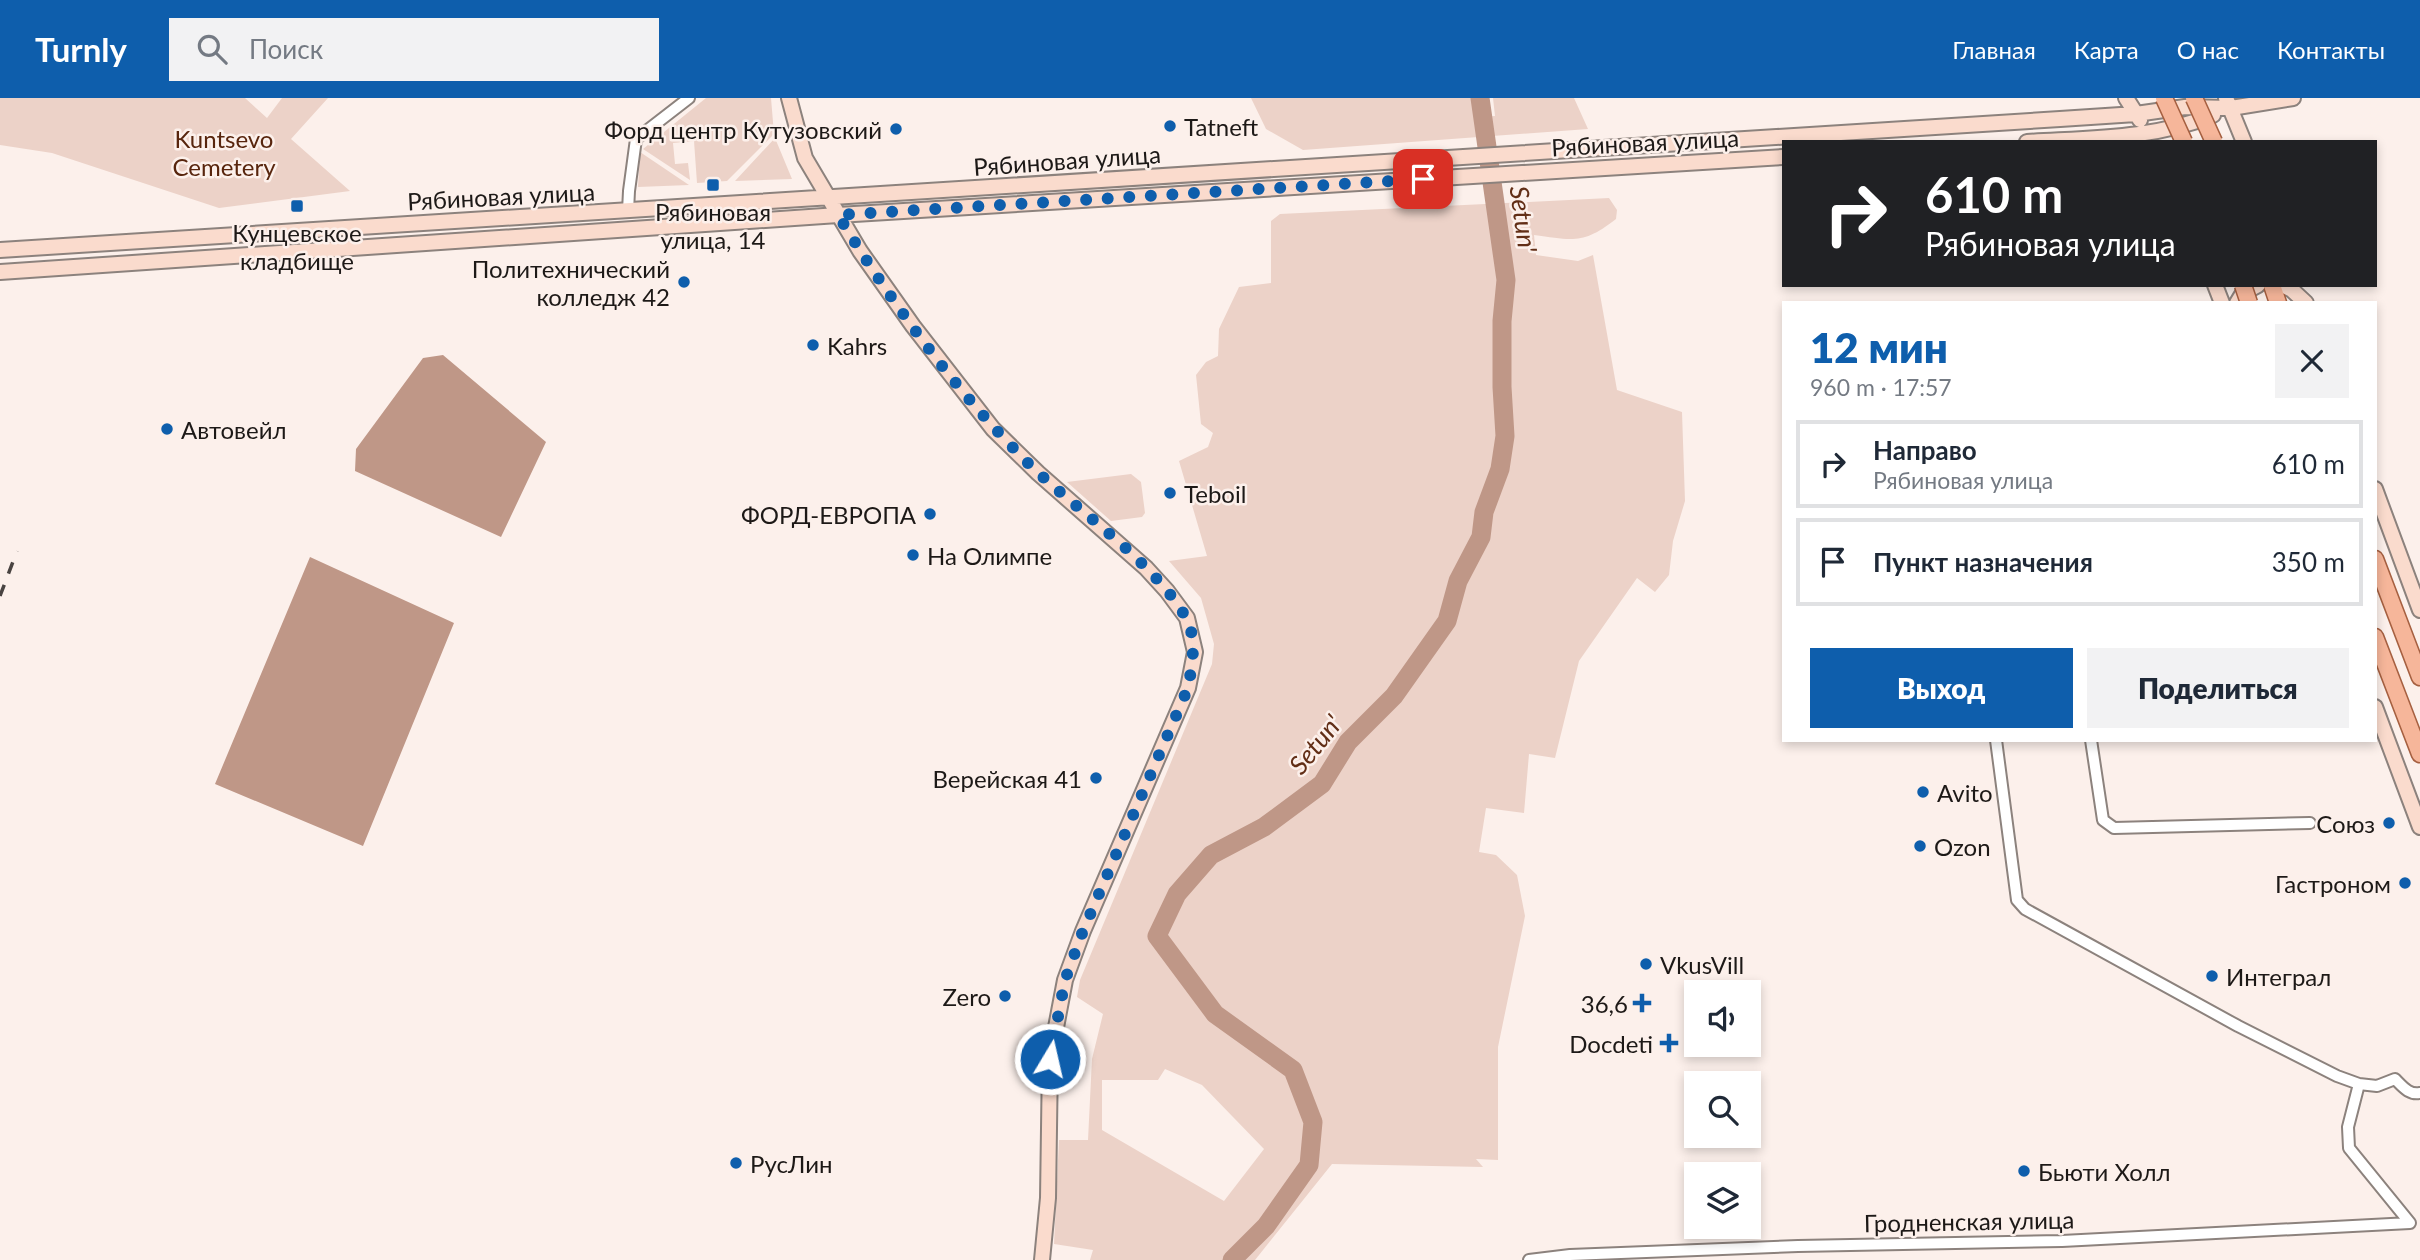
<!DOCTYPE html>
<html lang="ru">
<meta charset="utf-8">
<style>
:root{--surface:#fff;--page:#f2f2f3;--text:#1f2937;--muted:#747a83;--line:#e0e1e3;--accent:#0e5eac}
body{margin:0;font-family:Lato,sans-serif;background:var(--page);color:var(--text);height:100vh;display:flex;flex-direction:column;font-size:26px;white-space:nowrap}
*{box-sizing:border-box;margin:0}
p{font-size:23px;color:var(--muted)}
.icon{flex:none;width:38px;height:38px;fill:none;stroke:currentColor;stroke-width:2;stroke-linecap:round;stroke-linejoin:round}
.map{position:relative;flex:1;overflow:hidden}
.panel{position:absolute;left:1782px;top:203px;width:595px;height:441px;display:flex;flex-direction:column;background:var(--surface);border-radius:0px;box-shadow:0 4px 10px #0003}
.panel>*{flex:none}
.top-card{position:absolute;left:1782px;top:42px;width:595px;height:147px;border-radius:0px;box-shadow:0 4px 10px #0003;background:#202124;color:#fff;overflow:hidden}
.fabs{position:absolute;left:1684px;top:882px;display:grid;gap:14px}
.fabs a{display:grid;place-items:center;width:77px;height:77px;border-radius:0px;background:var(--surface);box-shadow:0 4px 10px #0003;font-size:35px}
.pin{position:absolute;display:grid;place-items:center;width:60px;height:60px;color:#fff;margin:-30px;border-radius:14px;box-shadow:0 4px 10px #0006}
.me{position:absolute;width:77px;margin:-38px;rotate:9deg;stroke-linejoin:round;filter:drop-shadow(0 0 5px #0008)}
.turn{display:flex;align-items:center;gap:24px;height:147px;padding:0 28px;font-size:32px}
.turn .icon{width:91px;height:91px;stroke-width:2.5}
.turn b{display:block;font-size:49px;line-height:60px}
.round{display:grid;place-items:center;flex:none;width:74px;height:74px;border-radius:0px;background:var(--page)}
.headline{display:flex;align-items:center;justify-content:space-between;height:119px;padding:0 28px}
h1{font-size:42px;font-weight:800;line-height:52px;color:var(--accent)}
.cta{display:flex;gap:14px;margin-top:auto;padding:14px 28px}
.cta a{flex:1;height:80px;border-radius:0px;background:var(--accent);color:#fff;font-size:28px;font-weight:800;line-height:80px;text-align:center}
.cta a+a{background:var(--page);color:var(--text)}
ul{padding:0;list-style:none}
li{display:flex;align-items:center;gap:21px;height:88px;margin:0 14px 10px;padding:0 14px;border:4px solid var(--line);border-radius:0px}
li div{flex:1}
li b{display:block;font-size:26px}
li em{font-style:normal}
header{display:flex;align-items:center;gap:42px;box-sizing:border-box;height:98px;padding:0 35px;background:var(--accent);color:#fff}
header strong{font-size:33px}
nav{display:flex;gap:38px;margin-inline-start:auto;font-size:24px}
.search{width:490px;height:63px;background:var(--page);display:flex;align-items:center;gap:18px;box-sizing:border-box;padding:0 24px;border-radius:0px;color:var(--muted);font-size:26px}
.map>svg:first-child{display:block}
.green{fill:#ecd2c8;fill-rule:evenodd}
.water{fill:#bf9787}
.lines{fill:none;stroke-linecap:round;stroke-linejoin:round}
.river{stroke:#bf9787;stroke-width:19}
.street-casing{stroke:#8c827d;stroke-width:14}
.secondary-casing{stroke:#8c827d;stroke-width:18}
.primary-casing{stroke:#a66041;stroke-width:19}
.street{stroke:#fff;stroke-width:10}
.secondary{stroke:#fadbcd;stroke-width:14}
.primary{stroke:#f6b69a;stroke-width:16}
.rail{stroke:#494341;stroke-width:3.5;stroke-dasharray:12 12;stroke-linecap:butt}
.primary-bridge-casing{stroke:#a66041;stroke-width:19;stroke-linecap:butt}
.primary-bridge{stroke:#f6b69a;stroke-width:16}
.route{stroke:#0e5eac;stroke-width:12;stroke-dasharray:0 21.6}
.poi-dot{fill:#0e5eac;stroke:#fcf0eb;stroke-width:2.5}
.labels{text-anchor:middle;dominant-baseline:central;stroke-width:5;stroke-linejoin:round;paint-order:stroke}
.poi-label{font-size:24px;fill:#1d1917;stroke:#fcf0eb;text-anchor:start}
.park-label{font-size:24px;fill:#58250d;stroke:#fcf0eb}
.street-label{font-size:24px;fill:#1d1917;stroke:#fcf0eb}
.water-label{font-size:26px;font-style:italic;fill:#622e16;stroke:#fcf0eb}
</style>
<header>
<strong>Turnly</strong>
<div class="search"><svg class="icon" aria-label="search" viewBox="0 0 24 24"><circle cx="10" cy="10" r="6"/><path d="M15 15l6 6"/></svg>Поиск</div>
<nav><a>Главная</a><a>Карта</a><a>О нас</a><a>Контакты</a></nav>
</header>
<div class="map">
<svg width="2420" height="1162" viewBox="0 0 2420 1162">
<rect width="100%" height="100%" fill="#fcf0eb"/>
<!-- green -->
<path class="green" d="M 0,0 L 245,0 L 267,20 L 282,0 L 328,0 L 291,41 L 350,93 L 219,110 L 52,55 L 0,47 Z
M 706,0 L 771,0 L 774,36 L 727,83 L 697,85 L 694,43 L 673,45 L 675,66 L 688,65 L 690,82 L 643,51 Z
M 1251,0 L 1475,0 L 1479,19 L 1495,18 L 1493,0 L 1574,0 L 1588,31 L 1303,52 L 1266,31 Z
M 775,40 L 792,81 L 735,83 Z
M 640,54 L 689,87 L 638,89 Z
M 1609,100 L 1617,112 L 1616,121 C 1583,147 1573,142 1534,137 L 1536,157 L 1578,163 L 1593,157 L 1617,292 L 1682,314 L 1685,403 L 1673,443 L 1669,477 L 1655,494 L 1637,480 L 1579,563 L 1555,660 L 1529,656 L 1524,715 L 1486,710 L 1479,754 L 1496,757 L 1517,777 L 1525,818 L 1498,949 L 1498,1062 L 1476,1061 L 1483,1069 L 1332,1066 L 1255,1162 L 1090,1162 L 1093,1152 L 1054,1146 L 1059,1042 L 1088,1042 L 1092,961 L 1103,916 L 1077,899 L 1080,882 L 1212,566 L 1214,546 L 1201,500 L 1169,463 L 1207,458 L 1179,363 L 1208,349 L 1213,335 L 1201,326 L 1196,277 L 1206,264 L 1218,258 L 1219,231 L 1239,189 L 1271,185 L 1271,123 L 1280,116 ZM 1165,971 L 1202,987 L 1264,1051 L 1224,1103 L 1102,1032 L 1102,982 L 1158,982 Z
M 1131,376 L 1141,384 L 1145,415 L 1142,419 L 1111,423 L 1067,384 Z"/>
<!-- water -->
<path class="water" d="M 443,257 L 546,344 L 501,439 L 355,373 L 356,351 L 423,260 Z
M 310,459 L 454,525 L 363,748 L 215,686 Z"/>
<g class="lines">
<!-- river -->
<path class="river" d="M 1232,1162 L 1266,1128 L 1309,1067 L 1313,1024 L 1293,972 L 1215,916 L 1157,838 L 1177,796 L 1211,757 L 1264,729 L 1322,686 L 1348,644 L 1394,598 L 1447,523 L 1458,483 L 1481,439 L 1484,414 L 1500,371 L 1505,338 L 1502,289 L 1502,223 L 1506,182 L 1480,0"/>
<!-- street casing -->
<g class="street-casing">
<path id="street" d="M 628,113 L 629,93 L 636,41 L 689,0
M 1996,642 L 2017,802 L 2025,811 L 2238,928 L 2337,978 L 2359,986 L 2377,988 L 2395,981 C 2403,989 2409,997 2420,995
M 2091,642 L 2103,722 L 2114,730 L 2310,725
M 1529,1162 L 1570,1157 L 1798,1148 L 2062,1143 L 2410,1125 L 2349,1050 L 2348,1029 L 2359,986"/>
</g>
<!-- secondary casing -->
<g class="secondary-casing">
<path id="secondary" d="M 789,0 L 805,60 L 860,153 L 913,228 L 993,331 L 1038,375 L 1146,470 L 1167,493 L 1187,520 L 1195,554 L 1188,590 L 1083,833 L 1065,882 L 1050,961 L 1048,1100 L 1042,1162
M 2126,0 L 2140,22
M 2226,0 L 2244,44
M 2027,44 C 2090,40 2155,41 2213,17
M 0,152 L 2060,21 L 2136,16 L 2185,9 L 2231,10 L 2293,0
M 0,174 L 838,117 L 1783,59
M 2215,187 L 2222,205
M 2282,187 L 2292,192 L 2306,205
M 2237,205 L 2243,195 L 2258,187
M 2375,391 L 2420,512
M 2375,609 L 2420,729"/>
</g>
<!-- primary casing -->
<g class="primary-casing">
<path id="primary" d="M 2272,187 L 2278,205
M 2375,461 L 2420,579
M 2375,539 L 2420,656"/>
</g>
<!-- street -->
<use href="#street" class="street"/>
<!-- secondary -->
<use href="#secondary" class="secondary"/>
<!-- primary -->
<use href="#primary" class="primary"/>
<!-- rail -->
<path class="rail" d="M 0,498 L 17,453"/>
<!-- primary-bridge casing -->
<g class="primary-bridge-casing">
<path id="primary-bridge" d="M 2164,0 L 2184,44
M 2194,0 L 2214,44
M 2243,187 L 2249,205"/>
</g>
<!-- primary-bridge -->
<use href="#primary-bridge" class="primary-bridge"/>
</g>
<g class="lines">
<!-- route -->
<path class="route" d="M 1050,961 L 1065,882 L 1083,833 L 1188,590 C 1192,567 1198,540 1185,518 C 1152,462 1076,412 1029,366 C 957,295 891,204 838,117 L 1423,81"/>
</g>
<!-- markers -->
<g class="poi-dot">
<circle cx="1170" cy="28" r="7"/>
<circle cx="896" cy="31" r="7"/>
<rect x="706" y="80" width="14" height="14" rx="3.5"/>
<rect x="290" y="101" width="14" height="14" rx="3.5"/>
<circle cx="684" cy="184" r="7"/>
<circle cx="813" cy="247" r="7"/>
<circle cx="167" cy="331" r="7"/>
<circle cx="1170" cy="395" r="7"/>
<circle cx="930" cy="416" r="7"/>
<circle cx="913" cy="457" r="7"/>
<circle cx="1096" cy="680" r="7"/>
<circle cx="1923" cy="694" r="7"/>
<circle cx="2389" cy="725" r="7"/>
<circle cx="1920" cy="748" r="7"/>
<circle cx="2405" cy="785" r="7"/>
<circle cx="1646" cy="866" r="7"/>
<circle cx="2212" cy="878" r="7"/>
<circle cx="1005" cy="898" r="7"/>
<path d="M1638.5 894.5h7v7h7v7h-7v7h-7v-7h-7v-7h7z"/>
<path d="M1665.5 934.5h7v7h7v7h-7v7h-7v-7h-7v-7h7z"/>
<circle cx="736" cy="1065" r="7"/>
<circle cx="2024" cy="1073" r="7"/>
</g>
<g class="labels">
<!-- poi labels -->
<g class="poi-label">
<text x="1184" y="28">Tatneft</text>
<text x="882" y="31" text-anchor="end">Форд центр Кутузовский</text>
<text x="713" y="113" text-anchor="middle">Рябиновая<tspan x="713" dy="28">улица, 14</tspan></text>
<text x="297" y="134" text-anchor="middle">Кунцевское<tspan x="297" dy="28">кладбище</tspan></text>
<text x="670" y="170" text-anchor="end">Политехнический<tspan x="670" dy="28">колледж 42</tspan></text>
<text x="827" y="247">Kahrs</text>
<text x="181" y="331">Автовейл</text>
<text x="1184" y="395">Teboil</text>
<text x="916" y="416" text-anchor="end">ФОРД-ЕВРОПА</text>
<text x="927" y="457">На Олимпе</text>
<text x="1082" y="680" text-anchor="end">Верейская 41</text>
<text x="1937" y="694">Avito</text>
<text x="2375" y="725" text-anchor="end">Союз</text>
<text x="1934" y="748">Ozon</text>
<text x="2391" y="785" text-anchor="end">Гастроном</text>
<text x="1660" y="866">VkusVill</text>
<text x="2226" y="878">Интеграл</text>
<text x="991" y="898" text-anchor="end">Zero</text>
<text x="1628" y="905" text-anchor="end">36,6</text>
<text x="1653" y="945" text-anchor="end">Docdeti</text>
<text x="750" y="1065">РусЛин</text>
<text x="2038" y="1073">Бьюти Холл</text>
</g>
<!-- park labels -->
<g class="park-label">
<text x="224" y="40">Kuntsevo<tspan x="224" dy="28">Cemetery</tspan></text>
</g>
<!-- street labels -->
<g class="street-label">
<text transform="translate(1645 44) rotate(-3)">Рябиновая улица</text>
<text transform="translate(1067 62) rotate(-4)">Рябиновая улица</text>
<text transform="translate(501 98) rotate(-3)">Рябиновая улица</text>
<text transform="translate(1969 1123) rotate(-1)">Гродненская улица</text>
</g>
<!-- water labels -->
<g class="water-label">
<text transform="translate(1524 121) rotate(82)">Setun'</text>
<text transform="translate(1315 646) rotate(-51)">Setun'</text>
</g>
</g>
</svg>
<div class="fabs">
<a><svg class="icon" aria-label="sound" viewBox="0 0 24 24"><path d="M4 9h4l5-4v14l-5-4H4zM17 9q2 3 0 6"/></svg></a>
<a><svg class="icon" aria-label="search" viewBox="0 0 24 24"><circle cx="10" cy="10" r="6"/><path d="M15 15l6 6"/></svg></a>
<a><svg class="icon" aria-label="layers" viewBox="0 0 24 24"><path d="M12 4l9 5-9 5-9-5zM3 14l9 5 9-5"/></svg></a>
</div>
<div class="pin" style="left:1423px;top:81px;background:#d93025"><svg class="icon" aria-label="arrive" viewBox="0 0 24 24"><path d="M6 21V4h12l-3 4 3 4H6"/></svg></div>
<svg class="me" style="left:1050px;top:961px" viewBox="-20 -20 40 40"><circle r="17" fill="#0e5eac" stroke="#fff" stroke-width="3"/><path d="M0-11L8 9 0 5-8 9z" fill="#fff"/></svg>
<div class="top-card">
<div class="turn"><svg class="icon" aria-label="right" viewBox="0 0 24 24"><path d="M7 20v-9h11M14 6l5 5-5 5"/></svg><div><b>610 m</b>Рябиновая улица</div></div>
</div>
<section class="panel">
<div class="headline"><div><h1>12 мин</h1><p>960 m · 17:57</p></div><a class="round"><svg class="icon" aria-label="close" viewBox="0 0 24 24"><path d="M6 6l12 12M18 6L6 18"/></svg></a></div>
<ul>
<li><svg class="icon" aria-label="right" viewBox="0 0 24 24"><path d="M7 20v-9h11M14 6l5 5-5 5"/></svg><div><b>Направо</b><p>Рябиновая улица</p></div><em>610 m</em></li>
<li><svg class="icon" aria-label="arrive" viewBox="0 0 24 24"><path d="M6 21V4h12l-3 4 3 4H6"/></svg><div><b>Пункт назначения</b></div><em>350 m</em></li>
</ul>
<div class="cta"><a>Выход</a><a>Поделиться</a></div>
</section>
</div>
